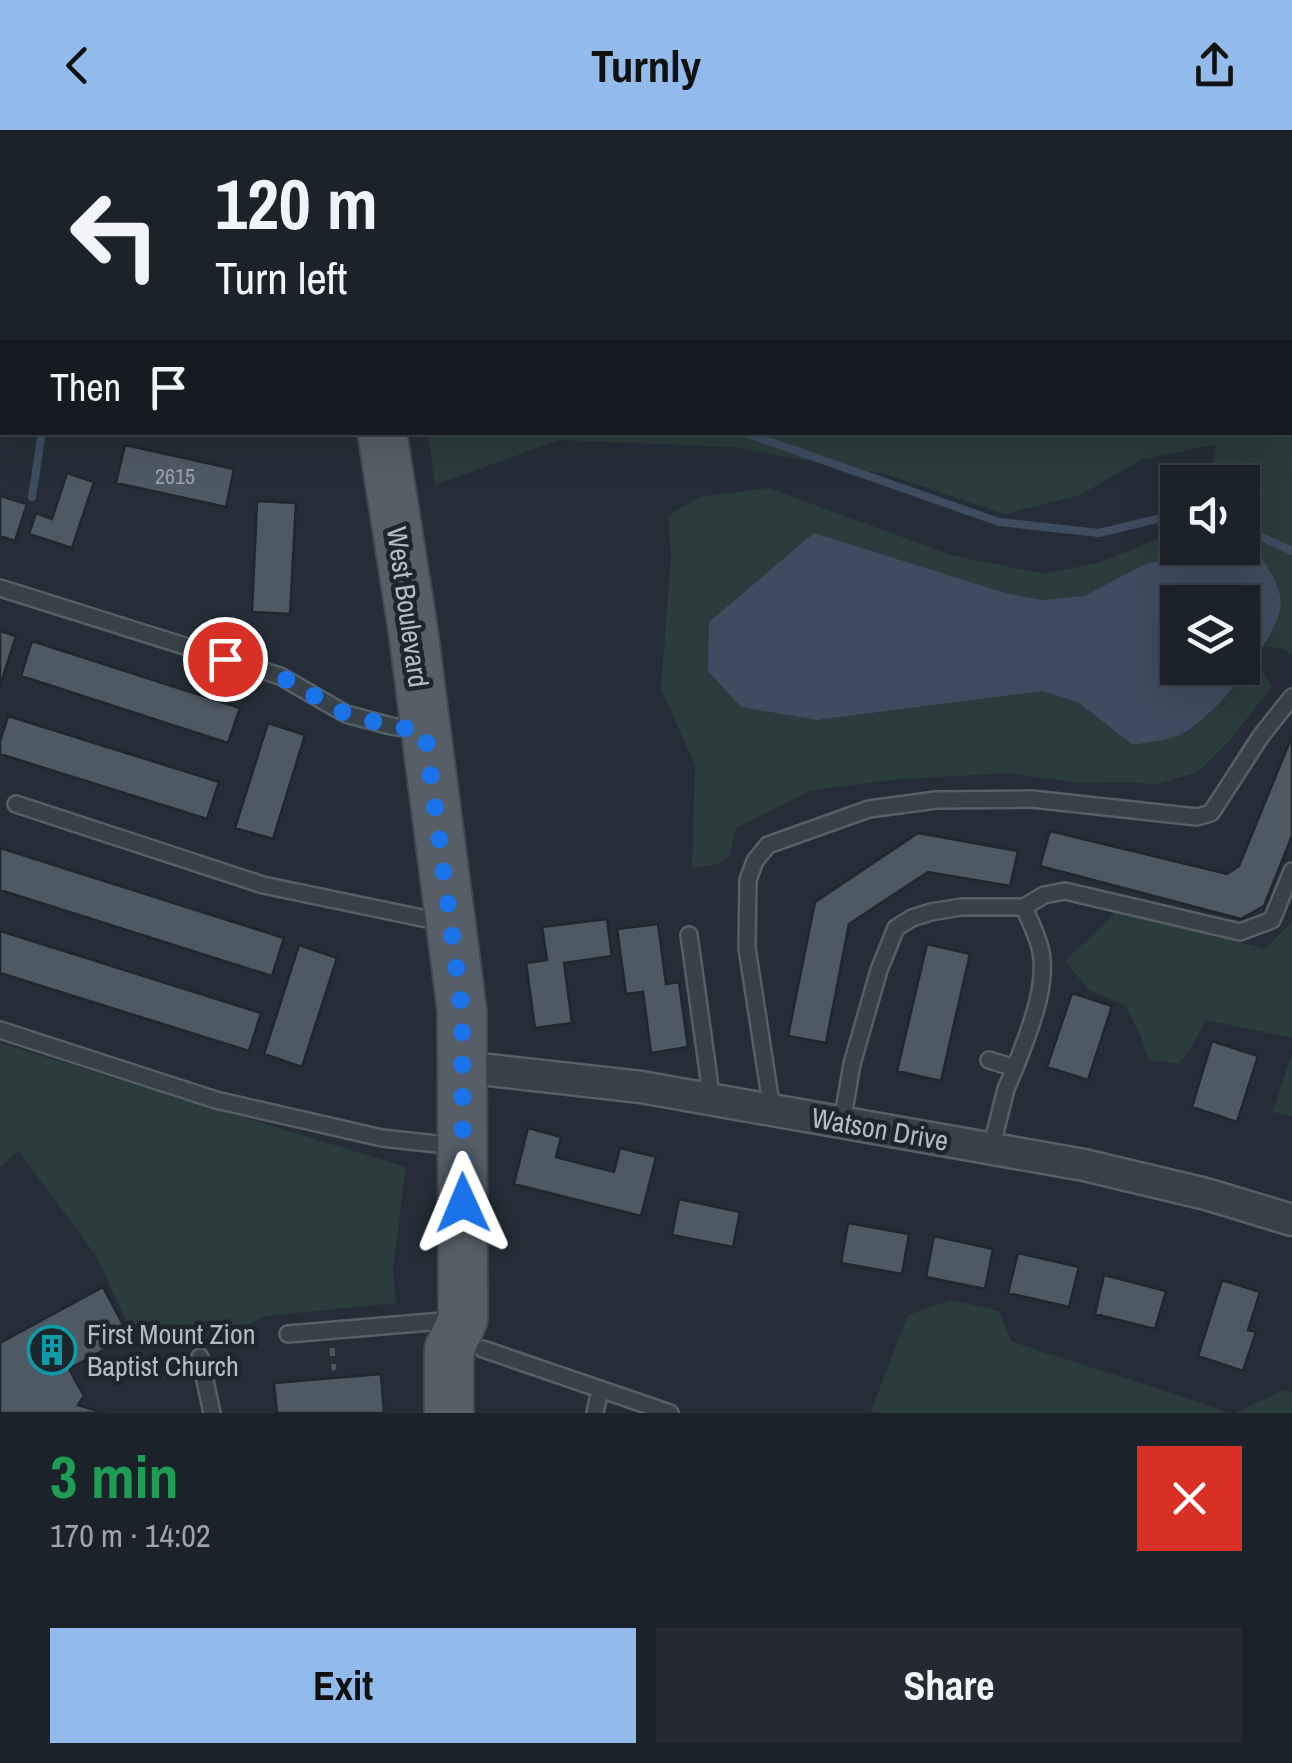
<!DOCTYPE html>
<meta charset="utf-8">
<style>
:root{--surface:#1c222a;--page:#252a32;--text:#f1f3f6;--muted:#a0a4a8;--line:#3a3f47;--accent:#92baea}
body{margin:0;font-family:"Archivo Narrow",sans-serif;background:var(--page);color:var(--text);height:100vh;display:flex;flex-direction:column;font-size:38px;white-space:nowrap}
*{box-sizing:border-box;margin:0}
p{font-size:32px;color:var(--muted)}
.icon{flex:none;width:55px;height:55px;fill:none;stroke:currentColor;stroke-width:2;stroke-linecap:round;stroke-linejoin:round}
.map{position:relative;height:1283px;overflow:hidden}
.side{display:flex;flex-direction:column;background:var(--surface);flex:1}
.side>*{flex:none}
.hud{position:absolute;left:0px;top:0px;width:1292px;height:305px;box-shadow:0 10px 40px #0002,0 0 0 2px var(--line);background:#1c222a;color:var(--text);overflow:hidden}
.buttons{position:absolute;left:1160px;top:335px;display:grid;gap:20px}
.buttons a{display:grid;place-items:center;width:100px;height:100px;border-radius:0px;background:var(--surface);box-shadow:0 10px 40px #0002,0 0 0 2px var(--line);font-size:50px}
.pin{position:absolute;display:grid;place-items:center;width:85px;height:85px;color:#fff;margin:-42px;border:5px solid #fff;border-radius:50%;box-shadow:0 2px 10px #0007}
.me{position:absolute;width:110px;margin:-55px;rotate:359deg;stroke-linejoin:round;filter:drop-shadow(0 0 8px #0008)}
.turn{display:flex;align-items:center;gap:35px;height:210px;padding:0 50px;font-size:45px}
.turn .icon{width:130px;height:130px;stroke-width:2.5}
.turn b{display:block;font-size:70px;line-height:85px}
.then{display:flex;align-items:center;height:95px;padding:0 50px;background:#0003;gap:20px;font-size:38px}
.round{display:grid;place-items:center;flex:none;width:105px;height:105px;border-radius:0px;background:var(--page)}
.summary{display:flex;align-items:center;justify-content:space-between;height:170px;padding:0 50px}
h1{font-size:60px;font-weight:700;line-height:75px;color:#1e9e55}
.cta{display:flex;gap:20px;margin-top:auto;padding:20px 50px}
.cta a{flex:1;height:115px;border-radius:0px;background:var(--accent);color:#111;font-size:40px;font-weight:700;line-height:115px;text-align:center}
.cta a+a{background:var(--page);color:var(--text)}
header{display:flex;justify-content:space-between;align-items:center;height:130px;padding:0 50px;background:var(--accent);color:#111;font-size:45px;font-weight:700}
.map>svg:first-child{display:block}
.green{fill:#2a3c3b}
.water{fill:#3d4d5f;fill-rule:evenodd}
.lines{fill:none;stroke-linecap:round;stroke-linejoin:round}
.stream{stroke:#3d4d5f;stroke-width:8}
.building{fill:#4d5963;stroke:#1f272f;stroke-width:2.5}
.service-casing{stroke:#565e66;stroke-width:20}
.minor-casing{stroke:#565e66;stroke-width:35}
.primary-casing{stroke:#414951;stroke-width:52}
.path{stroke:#48595a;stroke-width:5;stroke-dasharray:8 8;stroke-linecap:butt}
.service{stroke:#384048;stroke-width:15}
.minor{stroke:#384048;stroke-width:30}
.primary{stroke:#565f68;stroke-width:48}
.route{stroke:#1a73e8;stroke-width:18;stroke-dasharray:0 32.4}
.labels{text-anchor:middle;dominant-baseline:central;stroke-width:9;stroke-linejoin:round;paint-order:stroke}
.number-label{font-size:22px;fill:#9aa2ac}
.street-label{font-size:28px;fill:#b3bbc4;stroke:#1d252d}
.poi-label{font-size:28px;fill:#b3bbc4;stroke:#1d252d;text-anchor:start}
</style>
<header><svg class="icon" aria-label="back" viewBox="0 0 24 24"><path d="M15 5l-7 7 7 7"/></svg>Turnly<svg class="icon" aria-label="share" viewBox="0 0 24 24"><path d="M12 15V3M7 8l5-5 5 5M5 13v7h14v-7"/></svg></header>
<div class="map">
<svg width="1292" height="1283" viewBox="0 0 1292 1283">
<rect width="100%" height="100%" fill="#252e38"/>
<!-- green -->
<path class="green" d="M 0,0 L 284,0 L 286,2 L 2,2 L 2,18 L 0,18 Z
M 389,0 L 686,0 L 685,2 L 389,2 Z
M 1290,248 L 1292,255 L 1292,524 L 1284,519 L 1265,516 L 1281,478 L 1263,430 L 1173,429 L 1145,434 L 1084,466 L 1043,470 L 1005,463 L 818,590 L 1043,561 L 1079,573 L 1133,615 L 1209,585 L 1252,532 L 1264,544 L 1272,556 L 1231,609 L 1198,642 L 1153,655 L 1131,652 L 1078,653 L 1009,643 L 889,650 L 810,661 L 736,698 L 730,725 L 718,734 L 692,739 L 695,635 L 661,559 L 671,426 L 668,386 L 699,367 L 768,358 L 954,426 L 1045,444 L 1097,433 L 1177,402 L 1178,418 L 1242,418 L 1242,352 L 1204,352 L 1209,347 L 1217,314 L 1141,330 L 1080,365 L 1005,384 L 884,344 L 732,317 L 559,310 L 435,355 L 428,303 L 1290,302 Z
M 1117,781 L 1266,819 L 1292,791 L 1292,908 L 1206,890 L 1189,921 L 1178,934 L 1149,930 L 1139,902 L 1125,875 L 1089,860 L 1065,831 Z
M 0,913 L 406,1037 L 393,1140 L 396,1173 L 266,1186 L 238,1199 L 142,1212 L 128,1194 L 96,1126 L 19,1021 L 0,1037 Z
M 1292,922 L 1292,986 L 1273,982 Z
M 952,1170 L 999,1181 L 1011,1211 C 1083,1237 1157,1256 1229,1283 L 877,1283 L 871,1281 L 908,1185 Z
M 1283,1260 L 1292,1262 L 1292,1283 L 1235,1283 Z"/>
<!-- water -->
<path class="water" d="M 814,403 L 1005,463 L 1043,470 L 1084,466 L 1145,434 L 1173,429 L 1263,430 C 1272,444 1284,463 1280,480 C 1273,514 1211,593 1179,605 C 1165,611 1147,612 1133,615 L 1079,573 L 1043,561 L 817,590 L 741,577 L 708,541 L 709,492 ZM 1178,472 L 1242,472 L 1242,538 L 1178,538 Z"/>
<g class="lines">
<!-- stream -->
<path class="stream" d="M 20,0 L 35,2
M 146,0 L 154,2
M 0,1 L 7,0
M 104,2 L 112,0
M 637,2 L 638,0
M 743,302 L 999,392 L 1099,403 L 1178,384
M 32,367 L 42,302
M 1242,398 L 1292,421"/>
</g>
<!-- building -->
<path class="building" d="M 693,0 L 737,0 L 737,2 L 693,2 Z
M 751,0 L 811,0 L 811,2 L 751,2 Z
M 1260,0 L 1292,0 L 1292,61 L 1290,61 L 1290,2 L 1261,2 Z
M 125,315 L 234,339 L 226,377 L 116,353 Z
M 67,343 L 94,352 L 72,418 L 29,404 L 36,383 L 52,389 Z
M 0,366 L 27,374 L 15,411 L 0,406 Z
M 257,371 L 296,373 L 290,484 L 252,482 Z
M 0,501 L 16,506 L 0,556 Z
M 32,511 L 240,578 L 228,613 L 21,546 Z
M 8,586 L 219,652 L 207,689 L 0,624 L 0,611 Z
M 268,593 L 305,605 L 273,709 L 235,698 Z
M 1292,606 L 1292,706 L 1264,776 L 1241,789 L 1040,736 L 1050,701 L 1227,744 L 1239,736 Z
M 918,703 L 1018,721 L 1010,756 L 928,742 L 849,794 L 826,913 L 788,906 L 815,772 Z
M 0,718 L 284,808 L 272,846 L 0,760 Z
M 607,789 L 612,826 L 564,833 L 572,893 L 535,898 L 526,833 L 547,830 L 542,797 Z
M 658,794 L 666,854 L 679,852 L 688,917 L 651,923 L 643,862 L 626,864 L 617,799 Z
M 0,801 L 261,883 L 249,921 L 0,843 Z
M 927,814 L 970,824 L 941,951 L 897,941 Z
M 299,815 L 337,828 L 302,937 L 264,924 Z
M 1072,863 L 1112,876 L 1088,950 L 1047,937 Z
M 1212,911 L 1258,926 L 1237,992 L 1192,977 Z
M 528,998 L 561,1007 L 556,1027 L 614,1042 L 620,1018 L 656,1027 L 641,1086 L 514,1054 Z
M 679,1069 L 740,1082 L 733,1117 L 672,1105 Z
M 848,1093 L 909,1104 L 902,1144 L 841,1133 Z
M 934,1106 L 993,1119 L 985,1159 L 926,1147 Z
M 1018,1123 L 1079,1137 L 1069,1177 L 1008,1163 Z
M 1104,1145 L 1166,1161 L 1155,1199 L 1095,1184 Z
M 1222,1150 L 1260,1162 L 1248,1200 L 1256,1202 L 1243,1241 L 1198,1226 Z
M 103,1157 L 129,1206 L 69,1239 L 84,1266 L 78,1275 L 104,1283 L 0,1283 L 0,1213 Z
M 381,1244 L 384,1283 L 277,1283 L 274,1253 Z"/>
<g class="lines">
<!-- service casing -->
<g class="service-casing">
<path id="service" d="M 0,458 L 280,546 L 346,584 L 391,596 L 421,601
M 16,674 L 263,755 L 446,793
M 689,805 L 709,949 L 710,969
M 0,900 L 216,970 L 382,1008 L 455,1016
M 989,930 L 1015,938 C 1028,904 1051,851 1039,814 C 1035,801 1029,789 1024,777
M 772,980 L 747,818 L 748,750 L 755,731 L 768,715 L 869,679 L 936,670 L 1032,669 L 1197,687 L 1211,683 L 1261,606 L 1292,567
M 842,992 L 852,934 L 879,840 L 896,798 L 912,788 L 931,782 L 961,777 L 1024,777 L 1044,765 L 1065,761 L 1240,802 L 1272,790 L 1292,741
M 991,1019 L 1006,959 L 1015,938
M 288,1204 L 454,1190
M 483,1219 L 670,1283
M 200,1227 L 212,1283
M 595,1283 L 600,1259"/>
</g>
<!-- minor casing -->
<g class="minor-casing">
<path id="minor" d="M 1006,0 L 1006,2
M 0,174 L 2,174
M 462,937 L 641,957 L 1084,1035 L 1206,1064 L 1292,1090"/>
</g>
<!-- primary casing -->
<g class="primary-casing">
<path id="primary" d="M 337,0 L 338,2
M 382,302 L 413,500 L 462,881 L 463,1189 L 449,1220 L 449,1283"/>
</g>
<!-- path -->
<path class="path" d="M 332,1218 L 334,1240"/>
<!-- service -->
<use href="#service" class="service"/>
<!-- minor -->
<use href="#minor" class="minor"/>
<!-- primary -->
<use href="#primary" class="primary"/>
</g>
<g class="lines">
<!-- route -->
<path class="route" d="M 225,529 L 280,546 L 346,584 L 390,596 L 425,601 L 462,881 L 463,1073"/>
</g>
<!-- icons -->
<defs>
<g id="building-ring" transform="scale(2.5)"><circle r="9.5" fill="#1d252d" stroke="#0f9aa8" stroke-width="1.5"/><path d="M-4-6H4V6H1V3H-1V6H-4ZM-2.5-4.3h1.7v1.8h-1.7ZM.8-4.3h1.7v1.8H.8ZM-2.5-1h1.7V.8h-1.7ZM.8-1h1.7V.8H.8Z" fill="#0f9aa8"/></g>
</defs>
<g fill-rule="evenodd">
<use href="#building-ring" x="52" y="1220"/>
</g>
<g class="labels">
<!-- number labels -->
<g class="number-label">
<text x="175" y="346">2615</text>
</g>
<!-- street labels -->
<g class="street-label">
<text transform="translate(408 477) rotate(82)">West Boulevard</text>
<text transform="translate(880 999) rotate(10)">Watson Drive</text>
</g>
<!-- poi labels -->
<g class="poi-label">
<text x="87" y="1204">First Mount Zion<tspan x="87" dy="32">Baptist Church</tspan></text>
</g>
</g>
</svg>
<div class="buttons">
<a><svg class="icon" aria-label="sound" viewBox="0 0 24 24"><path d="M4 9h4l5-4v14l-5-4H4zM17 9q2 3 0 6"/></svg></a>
<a><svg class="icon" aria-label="layers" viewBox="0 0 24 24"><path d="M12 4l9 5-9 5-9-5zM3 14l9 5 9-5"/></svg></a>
</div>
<div class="pin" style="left:225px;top:529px;background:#d93025"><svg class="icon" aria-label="arrive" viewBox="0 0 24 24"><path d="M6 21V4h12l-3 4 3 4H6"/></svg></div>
<svg class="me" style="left:463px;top:1073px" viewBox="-20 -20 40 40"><path d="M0-17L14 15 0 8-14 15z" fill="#1a73e8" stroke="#fff" stroke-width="4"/></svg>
<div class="hud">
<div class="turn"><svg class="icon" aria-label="left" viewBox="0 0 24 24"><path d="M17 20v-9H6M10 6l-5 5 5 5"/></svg><div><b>120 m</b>Turn left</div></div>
<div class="then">Then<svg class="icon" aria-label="arrive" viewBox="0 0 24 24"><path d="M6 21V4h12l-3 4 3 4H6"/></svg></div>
</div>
</div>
<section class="side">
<div class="summary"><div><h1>3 min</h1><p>170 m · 14:02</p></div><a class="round" style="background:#d93025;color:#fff"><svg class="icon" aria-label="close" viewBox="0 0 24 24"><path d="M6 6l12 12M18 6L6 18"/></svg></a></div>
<div class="cta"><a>Exit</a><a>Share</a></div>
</section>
